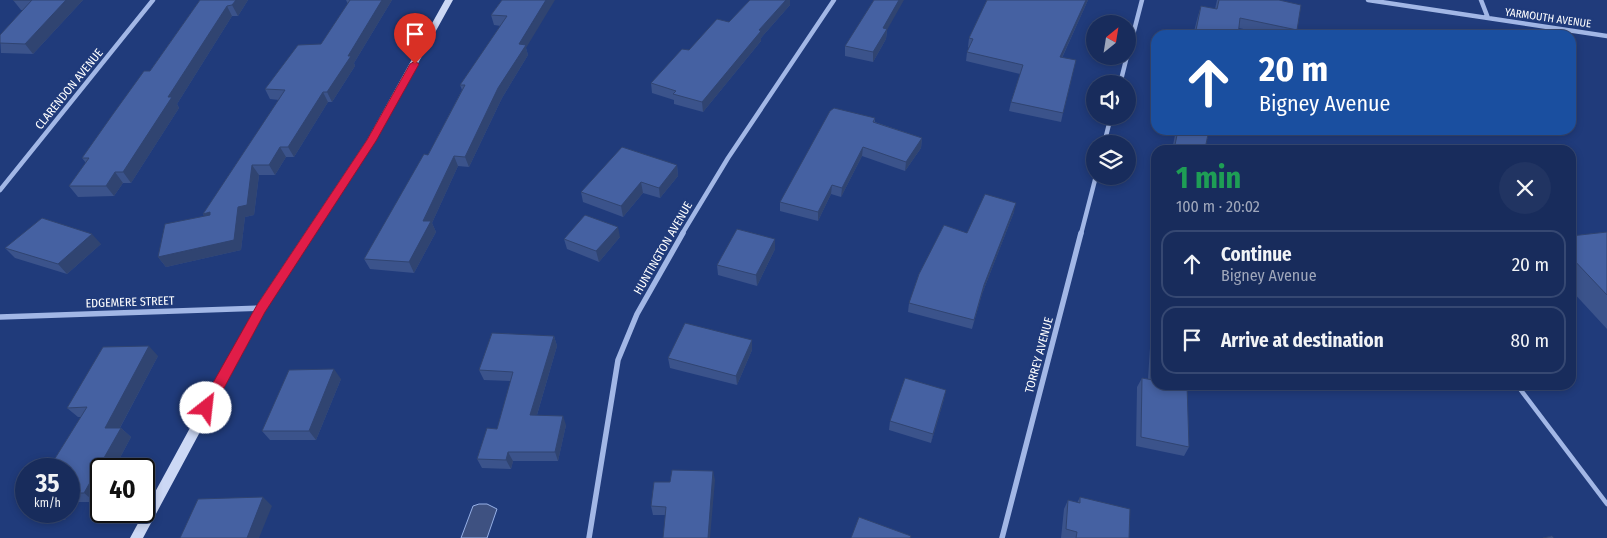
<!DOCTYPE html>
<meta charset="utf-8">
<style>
:root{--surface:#182c5c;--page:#213462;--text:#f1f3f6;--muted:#9fa7bb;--line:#364872}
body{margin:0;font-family:"Fira Sans Condensed",sans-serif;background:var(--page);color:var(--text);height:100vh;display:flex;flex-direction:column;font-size:19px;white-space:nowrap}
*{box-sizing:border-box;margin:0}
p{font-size:16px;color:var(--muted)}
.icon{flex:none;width:28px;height:28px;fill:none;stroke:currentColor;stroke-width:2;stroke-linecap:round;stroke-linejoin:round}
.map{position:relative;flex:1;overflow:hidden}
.details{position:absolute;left:1151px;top:145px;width:425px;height:245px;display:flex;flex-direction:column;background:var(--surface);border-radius:15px;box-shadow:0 2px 8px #0003,0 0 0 1px var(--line)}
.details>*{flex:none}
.top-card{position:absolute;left:1151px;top:30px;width:425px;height:105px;border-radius:15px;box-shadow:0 2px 8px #0003,0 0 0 1px var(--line);background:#1a4fa0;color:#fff;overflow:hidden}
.needle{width:32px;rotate:30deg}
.buttons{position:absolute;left:1086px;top:15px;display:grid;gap:10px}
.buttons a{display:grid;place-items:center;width:50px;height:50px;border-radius:50%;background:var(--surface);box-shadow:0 2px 8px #0003,0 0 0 1px var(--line);font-size:25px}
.speed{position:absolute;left:15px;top:458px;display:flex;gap:10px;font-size:25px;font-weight:700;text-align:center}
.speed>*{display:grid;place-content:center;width:65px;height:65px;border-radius:50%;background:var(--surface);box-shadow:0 2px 8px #0003,0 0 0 1px var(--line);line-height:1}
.speed small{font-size:12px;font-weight:400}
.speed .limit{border:2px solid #111;border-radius:8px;background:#fff;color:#111}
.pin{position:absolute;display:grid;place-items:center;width:42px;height:42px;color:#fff;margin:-51px -21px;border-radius:50% 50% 50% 0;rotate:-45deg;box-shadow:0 0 5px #0007}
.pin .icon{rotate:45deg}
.me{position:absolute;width:55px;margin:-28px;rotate:29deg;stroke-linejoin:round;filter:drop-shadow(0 0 4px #0008)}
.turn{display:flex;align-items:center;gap:18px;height:105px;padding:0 25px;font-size:22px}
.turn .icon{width:65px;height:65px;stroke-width:2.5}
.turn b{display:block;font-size:35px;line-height:42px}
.round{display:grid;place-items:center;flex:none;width:52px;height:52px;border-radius:26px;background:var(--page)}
.head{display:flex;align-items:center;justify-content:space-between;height:85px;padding:0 25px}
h1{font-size:30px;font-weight:700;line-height:38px;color:#1e9e55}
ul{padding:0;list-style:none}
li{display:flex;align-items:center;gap:15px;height:68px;margin:0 10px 8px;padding:0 15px;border:2px solid var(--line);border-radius:15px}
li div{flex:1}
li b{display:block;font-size:19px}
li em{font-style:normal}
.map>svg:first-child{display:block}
.water{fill:#3e5181;stroke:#96b0e7}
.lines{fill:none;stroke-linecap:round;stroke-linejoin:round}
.lane{stroke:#a2b7e6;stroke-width:4.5}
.street-far1{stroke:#a2b7e6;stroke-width:4.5}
.street{stroke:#a2b7e6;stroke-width:5.5}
.secondary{fill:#ccd8f5;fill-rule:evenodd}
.wall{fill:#3b538b}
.shaded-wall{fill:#304471}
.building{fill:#4561a2;stroke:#304471}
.route{fill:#e11d48;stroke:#92132f}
.labels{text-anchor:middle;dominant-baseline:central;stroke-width:4.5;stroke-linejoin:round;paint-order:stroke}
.far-street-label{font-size:11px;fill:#fff;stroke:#203b7b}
.street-label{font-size:12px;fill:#fff;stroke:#203b7b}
</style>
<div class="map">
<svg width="1607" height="538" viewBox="0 0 1607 538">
<rect width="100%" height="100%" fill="#203b7b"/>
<!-- water -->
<path class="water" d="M 479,504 L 487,504 L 497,509 L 487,538 L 461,538 L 473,506 Z"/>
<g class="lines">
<!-- lane -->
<path class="lane" d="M 1517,385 L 1607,504"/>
<!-- street-far1 -->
<path class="street-far1" d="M 1368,0 L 1607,36
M 1481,0 L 1488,18
M 1128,54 L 1142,0
M 1120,84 L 1127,56
M 1104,144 L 1111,116
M 0,190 L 153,0
M 682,234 L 728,158 L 834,0
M 1081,234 L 1096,176"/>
<!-- street -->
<path class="street" d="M 0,317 L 261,308
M 589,538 L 618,360 L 637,314 L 683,233
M 1002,538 L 1081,233"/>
<!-- secondary -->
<path class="secondary" d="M 445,0 L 453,0 L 375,141 L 265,311 L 143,538 L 130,538 L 257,305 L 367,140 Z"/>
</g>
<!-- wall -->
<path class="wall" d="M 13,0 L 83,0 L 33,54 L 1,53 L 0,35 L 23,10 L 21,10 Z
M 200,0 L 248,0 L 238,16 L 232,16 L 177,104 L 179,108 L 131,183 L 123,183 L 114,196 L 78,197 L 69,186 L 86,163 L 82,158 L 150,71 Z
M 346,0 L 392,0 L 354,63 L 355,66 L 332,102 L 328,102 L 294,157 L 286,157 L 275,175 L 259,175 L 254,215 L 245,217 L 241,250 L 166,267 L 158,257 L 204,216 L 203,214 L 279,100 L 270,99 L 265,89 L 321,44 L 348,4 Z
M 502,0 L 526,48 L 528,55 L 502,98 L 469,167 L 458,166 L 432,223 L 436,232 L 414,273 L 370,269 L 364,259 L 428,155 L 462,90 L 460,85 L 501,26 L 494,25 L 491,15 Z
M 750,0 L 790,0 L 790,5 L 761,38 L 761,41 L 703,112 L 674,104 L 674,100 L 652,93 L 651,83 L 689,50 L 729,22 Z
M 987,0 L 1088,0 L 1062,58 L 1063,113 L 1061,122 L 1009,111 L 1011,102 L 1020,74 L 966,61 L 967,52 L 969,48 L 968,47 L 969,38 Z
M 1217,0 L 1279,0 L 1297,30 L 1295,35 L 1270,35 L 1239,28 L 1238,35 L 1193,35 L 1198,16 L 1201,6 L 1215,9 Z
M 887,30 L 886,39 L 873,62 L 845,56 L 845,46 Z
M 875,118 L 875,122 L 922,138 L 921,148 L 905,171 L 862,156 L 841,197 L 831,194 L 818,221 L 780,211 L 780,202 Z
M 1176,130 L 1209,130 L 1206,144 L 1212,150 L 1172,150 Z
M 677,165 L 678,176 L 660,198 L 643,193 L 623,217 L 583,202 L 581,192 Z
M 1014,212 L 982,294 L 972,329 L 908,312 L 909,303 L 967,233 Z
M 1607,232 L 1607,329 L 1571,290 L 1571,236 Z
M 620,237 L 599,262 L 567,249 L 564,239 Z
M 101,244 L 67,274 L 15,258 L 5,248 Z
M 775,249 L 757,286 L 718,275 L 717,265 Z
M 1156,281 L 1156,385 L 1189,447 L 1184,456 L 1136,446 L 1137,387 L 1142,378 L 1148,379 L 1153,301 Z
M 554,336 L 557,346 L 537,415 L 566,425 L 558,461 L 513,461 L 511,469 L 482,468 L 477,459 L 497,429 L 511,381 L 484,380 L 479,370 Z
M 752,340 L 752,350 L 737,385 L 670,368 L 668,358 Z
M 158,356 L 120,428 L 121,428 L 131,437 L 114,469 L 101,469 L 101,491 L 95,502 L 75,502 L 65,520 L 37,519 L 25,511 L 69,511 L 69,469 L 54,460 L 81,417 L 78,417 L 67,408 Z
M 341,379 L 316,440 L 270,440 L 262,431 Z
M 944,399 L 931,443 L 889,430 L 890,421 Z
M 715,480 L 665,515 L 653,515 L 651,506 L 670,482 Z
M 1080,497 L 1129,538 L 1061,538 L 1064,509 L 1068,500 L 1077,503 Z"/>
<!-- shaded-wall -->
<path class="shaded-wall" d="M 66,0 L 83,0 L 33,54 L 25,44 Z
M 236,0 L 248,0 L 238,16 L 232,5 Z
M 382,0 L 392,0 L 354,63 L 355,66 L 332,102 L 327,92 L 348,56 Z
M 546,0 L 555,0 L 526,48 L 528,55 L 502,98 L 469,167 L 465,157 L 519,44 Z
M 786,0 L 790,0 L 790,5 L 761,38 L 761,41 L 703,112 L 702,102 L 759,30 Z
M 899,0 L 904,0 L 887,30 L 886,39 L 873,62 L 873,52 L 883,28 Z
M 1086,0 L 1088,0 L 1058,66 L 1060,57 Z
M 227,6 L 232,16 L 177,104 L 179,108 L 131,183 L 123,172 L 168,97 Z
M 323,92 L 328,102 L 294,157 L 288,147 Z
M 922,138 L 921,148 L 905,171 L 906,162 Z
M 280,147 L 286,157 L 275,175 L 269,165 Z
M 863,147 L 862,156 L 841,197 L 842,188 Z
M 454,156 L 458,166 L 432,223 L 436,232 L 414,273 L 409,262 L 423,221 Z
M 252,165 L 259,175 L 254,215 L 245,217 L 241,250 L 166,267 L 158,257 L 238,207 Z
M 677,165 L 678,176 L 660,198 L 659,188 Z
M 115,172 L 123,183 L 114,196 L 106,186 Z
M 641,182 L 643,193 L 623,217 L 621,206 Z
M 832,185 L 831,194 L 818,221 L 818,212 Z
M 1016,203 L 1014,212 L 982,294 L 972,329 L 984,285 Z
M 210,212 L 210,224 L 203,214 Z
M 618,227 L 620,237 L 599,262 L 596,251 Z
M 92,234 L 101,244 L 67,274 L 58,264 Z
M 775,239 L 775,249 L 757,286 L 756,275 Z
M 554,336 L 557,346 L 534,425 L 530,415 Z
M 752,340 L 752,350 L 737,385 L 736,376 Z
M 149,346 L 158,356 L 115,437 L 105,428 Z
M 334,369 L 341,379 L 316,440 L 309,431 Z
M 946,390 L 944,399 L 931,443 L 933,434 Z
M 563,416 L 566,425 L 558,461 L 555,452 Z
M 121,428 L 131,437 L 114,469 L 101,469 L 101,491 L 95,502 L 84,493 Z
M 508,452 L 513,461 L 511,469 L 506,460 Z
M 713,471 L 715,480 L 710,538 L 708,538 Z
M 263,497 L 272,506 L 259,538 L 247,538 Z
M 69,498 L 75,502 L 65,520 L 53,511 L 69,511 Z"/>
<!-- building -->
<path class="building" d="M 13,0 L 66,0 L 25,44 L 0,43 L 0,35 L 32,0 Z
M 200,0 L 236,0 L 232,5 L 227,6 L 168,97 L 172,97 L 123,172 L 115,172 L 106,186 L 69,186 L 89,158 L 82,158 L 113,114 L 144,71 L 150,71 Z
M 350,0 L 382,0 L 348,56 L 351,56 L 327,92 L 323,92 L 288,147 L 280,147 L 269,165 L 252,165 L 247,205 L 238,207 L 234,240 L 158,257 L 165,224 L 210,215 L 210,212 L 203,214 L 285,90 L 265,89 L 298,45 L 321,44 Z
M 502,0 L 546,0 L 519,44 L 526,45 L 498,88 L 465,157 L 454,156 L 423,221 L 431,221 L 409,262 L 364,259 L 424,154 L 428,155 L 465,85 L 460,85 L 507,16 L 491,15 Z
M 750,0 L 786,0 L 759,30 L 761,31 L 702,102 L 673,94 L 676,91 L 651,83 L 682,49 L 689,50 L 717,19 L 729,22 Z
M 874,0 L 899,0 L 883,28 L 887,29 L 873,52 L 845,46 Z
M 987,0 L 1086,0 L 1060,57 L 1076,60 L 1063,113 L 1011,102 L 1023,65 L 967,52 L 973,39 L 969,38 Z
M 1219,0 L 1279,0 L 1301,5 L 1297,30 L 1240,18 L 1238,35 L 1195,35 L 1201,6 L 1217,9 Z
M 834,108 L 875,118 L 873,122 L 922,138 L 906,162 L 863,147 L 842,188 L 832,185 L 818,212 L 780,202 L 830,111 Z
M 1178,130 L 1209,130 L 1206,144 L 1213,146 L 1212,150 L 1174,150 Z
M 622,147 L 677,165 L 659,188 L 641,182 L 621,206 L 581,192 Z
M 985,194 L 1016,203 L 984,285 L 974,320 L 909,303 L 919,274 L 944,225 L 967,233 Z
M 585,215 L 618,227 L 596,251 L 564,239 Z
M 42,218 L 92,234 L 58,264 L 5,248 Z
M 737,229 L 775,239 L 756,275 L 717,265 Z
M 1607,232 L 1607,295 L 1571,257 L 1571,236 Z
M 1156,312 L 1156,385 L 1187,385 L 1189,447 L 1141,437 L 1142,378 L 1153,380 Z
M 685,323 L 752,340 L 736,376 L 668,358 Z
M 492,333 L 554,336 L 530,415 L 563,416 L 555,452 L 508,452 L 506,460 L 477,459 L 487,428 L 497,429 L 513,372 L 479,370 Z
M 149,346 L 105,428 L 121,428 L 84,493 L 69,493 L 69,469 L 38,469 L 44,460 L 54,460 L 87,407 L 67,408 L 103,347 Z
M 334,369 L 309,431 L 262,431 L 289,370 Z
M 905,378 L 946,390 L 933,434 L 890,421 Z
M 672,470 L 713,471 L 708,538 L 663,538 L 666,507 L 651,506 L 654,482 L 670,482 Z
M 26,489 L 26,495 L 22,495 Z
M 263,497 L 247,538 L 180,538 L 198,499 Z
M 1080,497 L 1130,509 L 1129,538 L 1076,538 L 1077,532 L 1066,529 L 1068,500 L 1080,503 Z
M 859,517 L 911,536 L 910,538 L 851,538 Z
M 1552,536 L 1554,538 L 1543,538 Z"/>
<!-- route -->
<path class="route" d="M 415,61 L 419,64 L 376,141 L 265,312 L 211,412 L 201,412 L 200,408 L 201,404 L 257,305 L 367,140 L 410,64 Z"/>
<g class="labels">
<!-- far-street labels -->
<g class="far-street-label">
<text transform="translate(1548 18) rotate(8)">YARMOUTH AVENUE</text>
</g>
<!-- street labels -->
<g class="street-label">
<text transform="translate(69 89) rotate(-51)">CLARENDON AVENUE</text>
<text transform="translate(663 248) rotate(-60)">HUNTINGTON AVENUE</text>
<text transform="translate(130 302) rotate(-2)">EDGEMERE STREET</text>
<text transform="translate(1039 355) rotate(-75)">TORREY AVENUE</text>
</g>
</g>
</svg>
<div class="buttons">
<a><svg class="needle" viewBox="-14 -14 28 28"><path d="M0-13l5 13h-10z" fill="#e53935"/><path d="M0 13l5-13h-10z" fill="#9fa7bb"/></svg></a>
<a><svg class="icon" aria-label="sound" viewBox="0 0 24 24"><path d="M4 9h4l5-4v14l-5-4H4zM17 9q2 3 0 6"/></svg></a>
<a><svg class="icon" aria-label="layers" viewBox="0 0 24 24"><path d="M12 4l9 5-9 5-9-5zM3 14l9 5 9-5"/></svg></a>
</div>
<div class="speed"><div>35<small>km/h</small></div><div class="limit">40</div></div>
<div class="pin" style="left:415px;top:64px;background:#d93025"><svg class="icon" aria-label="arrive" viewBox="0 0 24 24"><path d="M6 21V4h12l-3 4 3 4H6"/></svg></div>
<svg class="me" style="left:206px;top:408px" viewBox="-20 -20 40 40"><circle r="19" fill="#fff"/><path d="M0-13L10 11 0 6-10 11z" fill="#e11d48"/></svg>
<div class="top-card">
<div class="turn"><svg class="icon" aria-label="ahead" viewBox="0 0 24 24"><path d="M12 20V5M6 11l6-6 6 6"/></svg><div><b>20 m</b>Bigney Avenue</div></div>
</div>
<section class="details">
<div class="head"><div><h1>1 min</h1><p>100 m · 20:02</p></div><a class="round"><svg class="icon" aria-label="close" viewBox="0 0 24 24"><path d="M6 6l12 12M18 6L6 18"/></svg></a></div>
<ul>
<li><svg class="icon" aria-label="ahead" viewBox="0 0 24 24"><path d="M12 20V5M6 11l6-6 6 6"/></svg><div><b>Continue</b><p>Bigney Avenue</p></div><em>20 m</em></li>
<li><svg class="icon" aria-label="arrive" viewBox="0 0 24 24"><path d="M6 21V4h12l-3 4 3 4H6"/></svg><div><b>Arrive at destination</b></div><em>80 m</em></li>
</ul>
</section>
</div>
